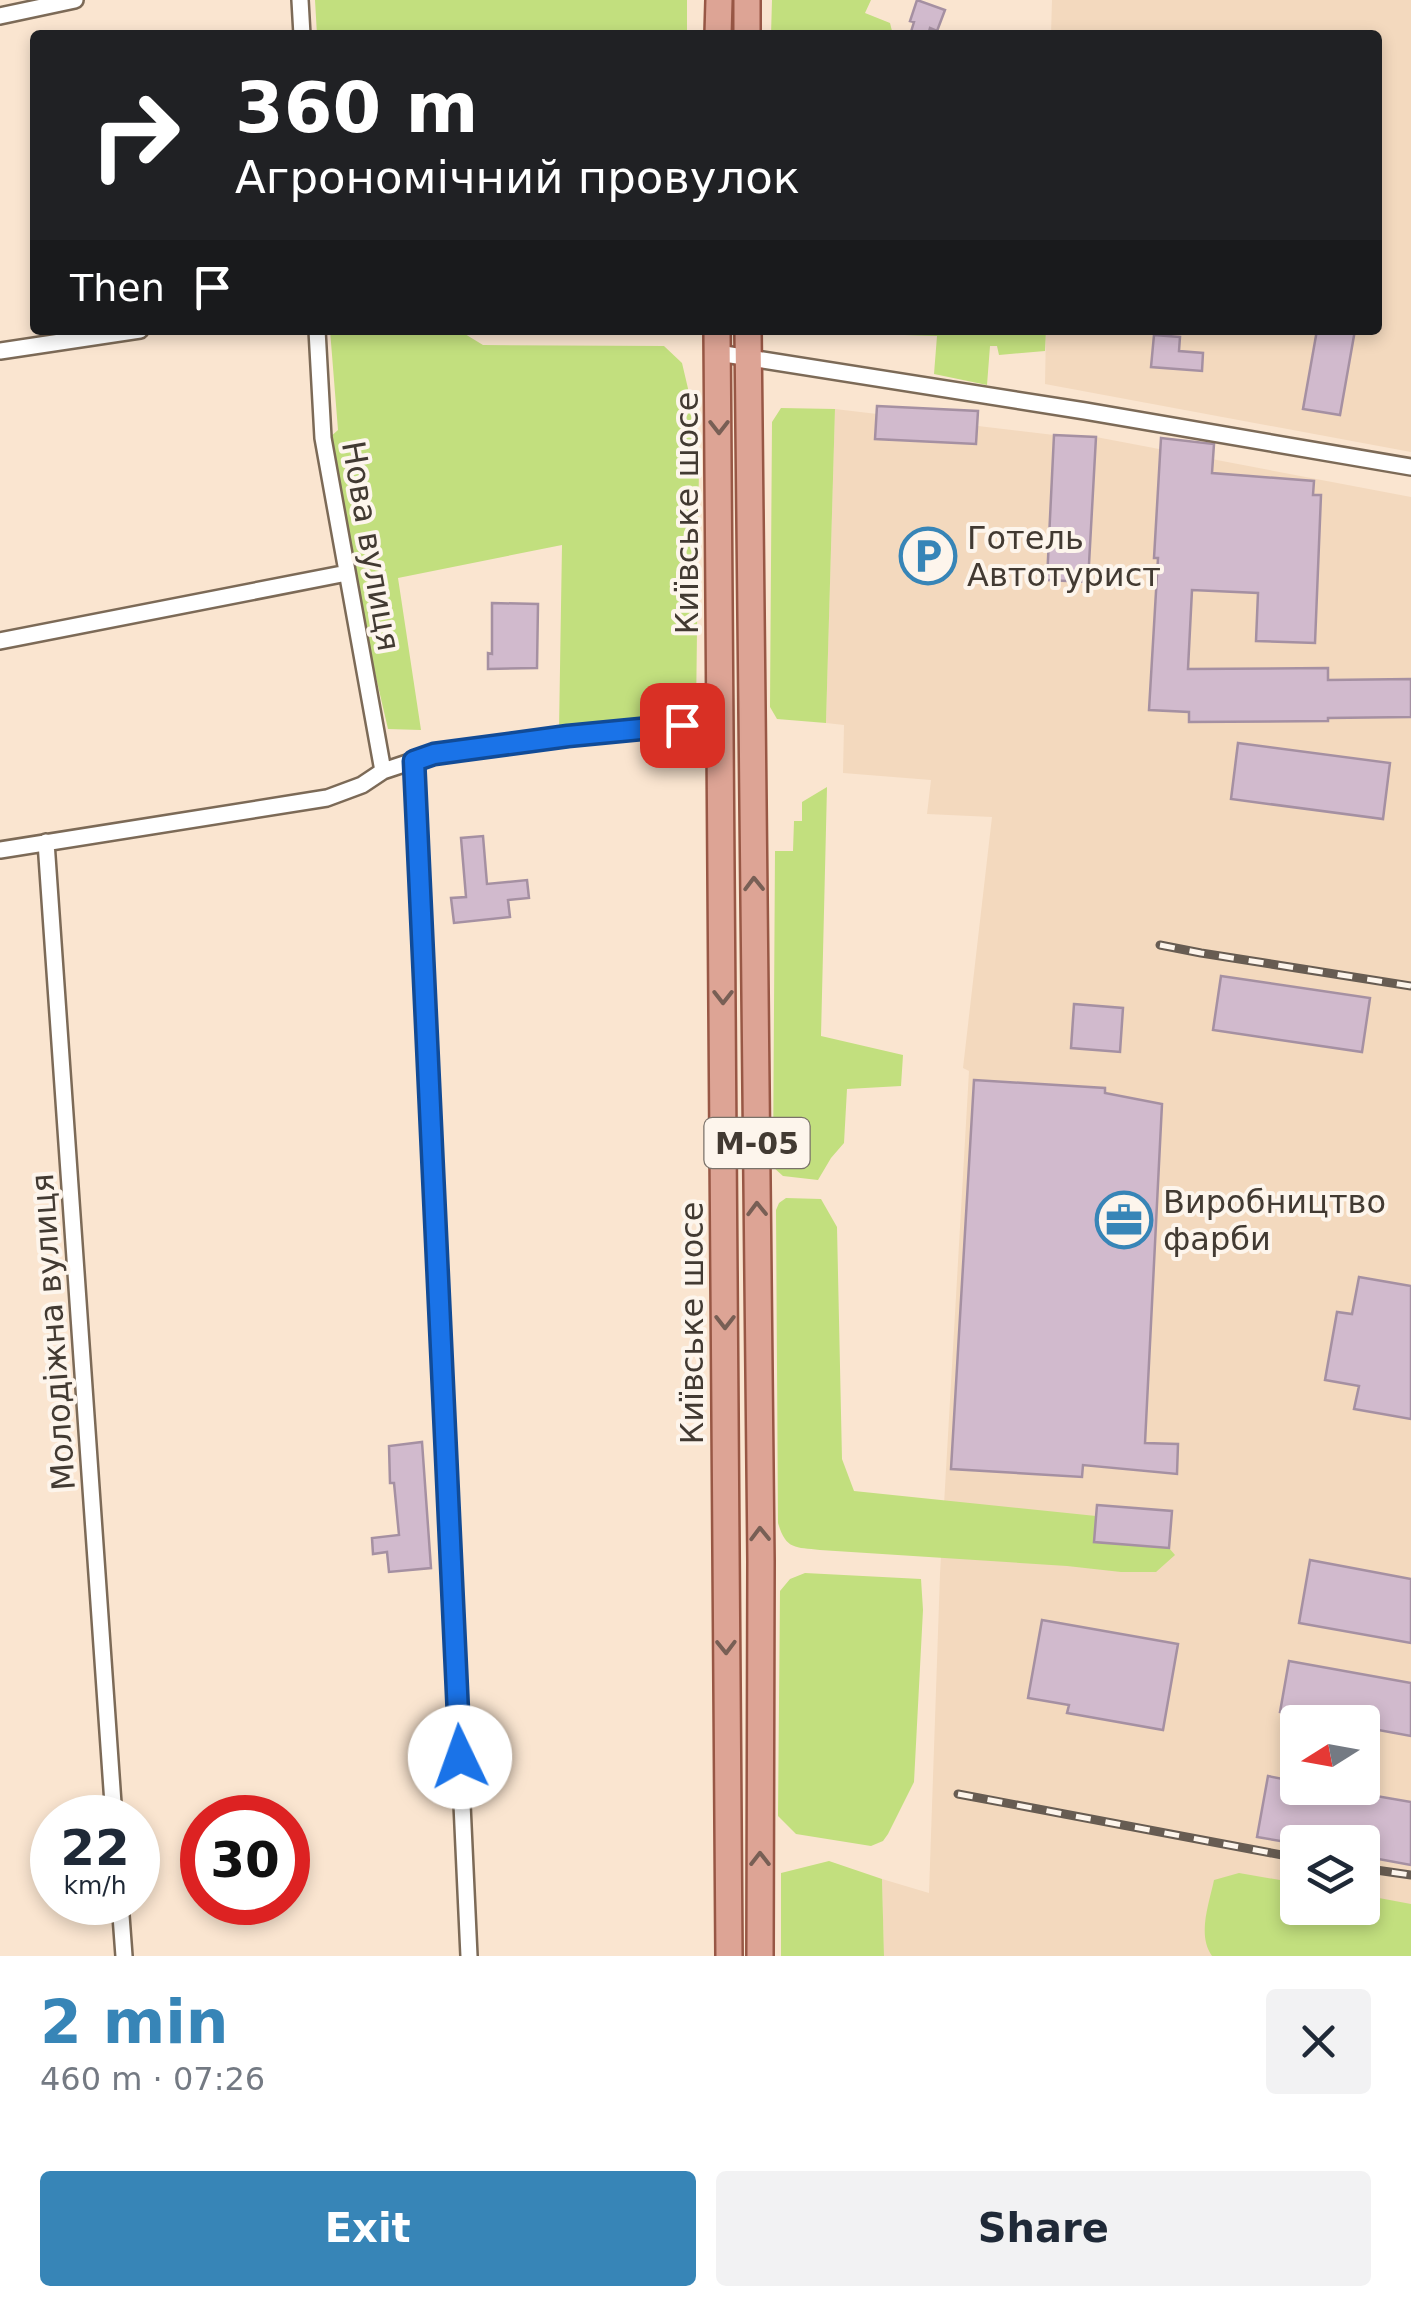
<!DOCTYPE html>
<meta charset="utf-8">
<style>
:root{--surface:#fff;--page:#f2f2f3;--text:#1f2937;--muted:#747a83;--accent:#3785b7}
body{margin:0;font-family:"DejaVu Sans",sans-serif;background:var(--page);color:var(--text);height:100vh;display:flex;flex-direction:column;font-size:38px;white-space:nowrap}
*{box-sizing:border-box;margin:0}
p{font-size:32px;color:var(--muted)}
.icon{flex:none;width:55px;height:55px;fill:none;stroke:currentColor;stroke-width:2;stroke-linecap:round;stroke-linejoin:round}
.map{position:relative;height:1956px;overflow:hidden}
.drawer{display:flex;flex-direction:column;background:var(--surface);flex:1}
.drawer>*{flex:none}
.hud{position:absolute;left:30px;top:30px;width:1352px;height:305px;border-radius:10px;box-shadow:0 5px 15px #0003;background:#202124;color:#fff;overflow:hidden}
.needle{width:65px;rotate:259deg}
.controls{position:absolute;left:1280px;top:1705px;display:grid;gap:20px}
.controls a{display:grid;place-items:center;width:100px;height:100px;border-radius:10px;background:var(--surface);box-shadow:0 5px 15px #0003;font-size:50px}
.speed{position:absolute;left:30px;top:1795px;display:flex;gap:20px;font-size:50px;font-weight:700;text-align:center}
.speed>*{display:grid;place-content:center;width:130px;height:130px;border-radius:50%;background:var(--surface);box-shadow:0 5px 15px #0003;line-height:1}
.speed small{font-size:25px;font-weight:400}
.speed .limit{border:15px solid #d22;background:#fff;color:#111}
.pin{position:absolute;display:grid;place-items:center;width:85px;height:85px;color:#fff;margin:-42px;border-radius:20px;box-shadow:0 5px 15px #0006}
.me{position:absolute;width:110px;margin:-55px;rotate:357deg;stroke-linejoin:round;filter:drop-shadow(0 0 8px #0008)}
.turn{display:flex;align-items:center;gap:35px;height:210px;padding:0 40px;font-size:45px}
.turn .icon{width:130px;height:130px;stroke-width:2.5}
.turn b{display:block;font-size:70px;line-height:85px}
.then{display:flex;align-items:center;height:95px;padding:0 40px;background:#0003;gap:20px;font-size:38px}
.round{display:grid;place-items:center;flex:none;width:105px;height:105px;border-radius:10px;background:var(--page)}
.summary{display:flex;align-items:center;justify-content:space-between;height:170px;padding:0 40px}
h1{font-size:60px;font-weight:600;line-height:75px;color:var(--accent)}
.button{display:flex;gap:20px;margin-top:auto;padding:20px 40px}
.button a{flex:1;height:115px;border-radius:10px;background:var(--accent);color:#fff;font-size:40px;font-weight:600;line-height:115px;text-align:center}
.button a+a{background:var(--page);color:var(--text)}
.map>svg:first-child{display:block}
.built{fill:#f3d9be;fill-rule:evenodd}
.green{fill:#c2df7e}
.building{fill:#d1bacd;stroke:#a590a2;stroke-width:2.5}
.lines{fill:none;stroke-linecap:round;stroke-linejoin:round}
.minor-casing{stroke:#7c6a57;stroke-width:20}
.primary-casing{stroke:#985745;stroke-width:30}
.minor{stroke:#fff;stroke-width:15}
.primary{stroke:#dda495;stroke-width:25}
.rail-casing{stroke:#675c52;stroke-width:9}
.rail{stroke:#fdf5ec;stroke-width:5;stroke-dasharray:15;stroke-linecap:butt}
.oneway{stroke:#785f55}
.route-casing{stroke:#114b97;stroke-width:25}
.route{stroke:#1a73e8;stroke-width:18}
.labels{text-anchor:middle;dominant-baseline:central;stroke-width:8;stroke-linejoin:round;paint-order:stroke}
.shield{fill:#fdf5ec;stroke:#7a726a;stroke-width:2.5}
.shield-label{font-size:30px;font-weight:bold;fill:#423a32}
.street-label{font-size:32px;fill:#423a32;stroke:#fdf5ec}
.poi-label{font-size:32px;fill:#423a32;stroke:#fdf5ec;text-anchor:start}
</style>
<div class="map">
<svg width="1411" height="1956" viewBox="0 0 1411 1956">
<rect width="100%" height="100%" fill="#fae5d0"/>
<!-- built -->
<path class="built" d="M 1052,0 L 1411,0 L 1411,452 L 1045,384 L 1046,330 L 1378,330 L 1378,35 L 1051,35 Z
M 835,409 L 1054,435 L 1096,437 L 1411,497 L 1411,1956 L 884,1956 L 882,1879 L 929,1893 L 940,1574 L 969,1071 L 963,1068 L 992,817 L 927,814 L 931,780 L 843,773 L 844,725 L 826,723 ZM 1298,1722 L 1362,1722 L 1362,1788 L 1298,1788 ZM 1298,1842 L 1362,1842 L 1362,1908 L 1298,1908 Z"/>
<!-- green -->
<path class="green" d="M 315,0 L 687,0 L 687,35 L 317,35 Z
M 772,0 L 871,0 L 865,13 L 890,23 L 893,35 L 771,35 Z
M 330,330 L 460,331 L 483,345 L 664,346 L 682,363 L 690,397 L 693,436 L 699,464 L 696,714 L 559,730 L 562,545 L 398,578 L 421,730 L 388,729 L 351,569 L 329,438 L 338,430 Z
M 904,330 L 1046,330 L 1045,351 L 999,355 L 997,346 L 990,346 L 987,385 L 934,374 L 937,336 L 904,335 Z
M 781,408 L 835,409 L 826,723 L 777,719 L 770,707 L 772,422 Z
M 827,787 L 821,1036 L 903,1055 L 901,1086 L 847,1089 L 844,1143 L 831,1158 L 818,1180 L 783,1176 L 773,1167 L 775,851 L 793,851 L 794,821 L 802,821 L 802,802 Z
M 786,1198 L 821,1199 L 837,1227 L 842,1459 L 854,1491 L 1096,1516 L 1095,1542 L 1169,1548 L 1175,1555 L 1156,1572 L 1121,1572 L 1067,1566 L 820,1550 C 795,1547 786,1550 778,1523 L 776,1210 L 779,1203 Z
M 805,1573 L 921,1579 L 923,1610 L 914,1782 L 888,1834 L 883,1841 L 871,1846 L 796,1834 L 778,1816 L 780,1591 L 790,1579 Z
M 829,1861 L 882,1879 L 884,1956 L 781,1956 L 781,1873 Z
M 1239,1873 L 1297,1883 L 1298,1908 L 1362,1908 L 1363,1895 L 1411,1904 L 1411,1956 L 1212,1956 C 1197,1935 1209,1904 1214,1880 Z"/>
<!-- building -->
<path class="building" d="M 917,0 L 945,10 L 937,31 L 930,28 L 928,35 L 910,35 L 914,22 L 910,21 Z
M 1317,330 L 1355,330 L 1340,415 L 1303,409 Z
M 1154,335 L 1180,337 L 1179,351 L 1203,353 L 1202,371 L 1151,367 Z
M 877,406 L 978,411 L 976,444 L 875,439 Z
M 1054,435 L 1096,437 L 1088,582 L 1047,580 Z
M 1161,438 L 1214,444 L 1212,473 L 1314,481 L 1313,495 L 1321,495 L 1315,643 L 1256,641 L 1258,593 L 1192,590 L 1188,669 L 1328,668 L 1328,680 L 1411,679 L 1411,717 L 1328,718 L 1328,721 L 1189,722 L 1189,712 L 1149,710 L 1158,558 L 1154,558 Z
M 492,603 L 538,604 L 537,668 L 488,669 L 488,653 L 492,654 Z
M 1238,743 L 1390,763 L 1383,819 L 1231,799 Z
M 483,836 L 487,884 L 527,880 L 529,898 L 508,900 L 510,917 L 454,923 L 451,898 L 466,897 L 461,838 Z
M 1221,976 L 1370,998 L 1362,1052 L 1213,1030 Z
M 1074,1004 L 1123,1008 L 1120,1052 L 1071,1048 Z
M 974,1080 L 1105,1088 L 1105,1093 L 1162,1104 L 1145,1443 L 1178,1444 L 1177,1474 L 1083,1465 L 1082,1477 L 951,1469 Z
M 1359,1277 L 1411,1286 L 1411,1419 L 1354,1409 L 1359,1386 L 1325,1380 L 1337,1312 L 1352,1314 Z
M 422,1442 L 431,1568 L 389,1572 L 387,1552 L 373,1554 L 372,1538 L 399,1535 L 394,1483 L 390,1483 L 389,1446 Z
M 1097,1505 L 1172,1511 L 1169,1548 L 1094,1542 Z
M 1310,1560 L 1411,1579 L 1411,1643 L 1299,1623 Z
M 1042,1620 L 1178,1644 L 1163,1730 L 1067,1713 L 1069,1705 L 1028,1698 Z
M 1289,1661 L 1411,1683 L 1411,1736 L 1362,1727 L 1362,1722 L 1338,1722 L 1280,1712 Z
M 1268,1776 L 1298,1782 L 1298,1788 L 1330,1788 L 1411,1802 L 1411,1865 L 1362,1856 L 1362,1842 L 1298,1842 L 1298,1844 L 1257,1837 Z"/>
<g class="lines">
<!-- minor casing -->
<g class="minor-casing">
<path id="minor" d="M 300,0 L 302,35
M 0,16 L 75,0
M 317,330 L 323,438 L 383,771
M 0,351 L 140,330
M 718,353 L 1085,411 L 1411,467
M 0,641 L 347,573
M 414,761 L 469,1956
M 46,842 L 114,1818
M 0,850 L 327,798 L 362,785 L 383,771 L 434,754 L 568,736 L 721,721
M 120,1902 L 124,1956"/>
</g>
<!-- primary casing -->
<g class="primary-casing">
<path id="primary" d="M 747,0 L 747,35
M 718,35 L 719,0
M 717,330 L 729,1956
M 748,330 L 761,1561 L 760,1956"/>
</g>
<!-- minor -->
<use href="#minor" class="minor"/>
<!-- primary -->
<use href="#primary" class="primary"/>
<!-- rail casing -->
<g class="rail-casing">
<path id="rail" d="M 1160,945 L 1201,953 L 1411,986
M 958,1794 L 1298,1858
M 1362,1868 L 1411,1875"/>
</g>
<!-- rail -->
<use href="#rail" class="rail"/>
</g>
<!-- one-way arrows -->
<defs><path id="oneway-chevron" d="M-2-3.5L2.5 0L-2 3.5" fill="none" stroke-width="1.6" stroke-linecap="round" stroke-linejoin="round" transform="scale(2.5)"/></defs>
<g class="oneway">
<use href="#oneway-chevron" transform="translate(719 427) rotate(90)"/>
<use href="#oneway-chevron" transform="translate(754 884) rotate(-91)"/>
<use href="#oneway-chevron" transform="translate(723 997) rotate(90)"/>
<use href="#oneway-chevron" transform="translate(757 1209) rotate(-91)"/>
<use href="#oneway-chevron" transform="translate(725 1322) rotate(90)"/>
<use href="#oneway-chevron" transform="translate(760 1534) rotate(-91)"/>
<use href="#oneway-chevron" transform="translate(726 1647) rotate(89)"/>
<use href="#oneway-chevron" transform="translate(760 1859) rotate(-90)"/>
</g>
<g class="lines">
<!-- route casing -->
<g class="route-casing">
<path id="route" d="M 460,1757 L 414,761 L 434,754 L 568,736 L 682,725"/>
</g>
<!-- route -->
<use href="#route" class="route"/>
</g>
<!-- icons -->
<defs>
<g id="parking-ring" transform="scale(2.875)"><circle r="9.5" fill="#fdf5ec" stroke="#3785b7" stroke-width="1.5"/><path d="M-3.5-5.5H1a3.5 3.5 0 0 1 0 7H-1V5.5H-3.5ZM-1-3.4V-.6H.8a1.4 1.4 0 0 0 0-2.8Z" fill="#3785b7"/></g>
<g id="office-ring" transform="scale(2.875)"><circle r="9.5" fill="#fdf5ec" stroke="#3785b7" stroke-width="1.5"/><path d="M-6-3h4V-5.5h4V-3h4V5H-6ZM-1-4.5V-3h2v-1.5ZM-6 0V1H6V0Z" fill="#3785b7"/></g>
</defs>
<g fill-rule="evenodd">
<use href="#parking-ring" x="928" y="556"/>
<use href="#office-ring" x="1124" y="1220"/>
</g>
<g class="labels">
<!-- shield labels -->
<rect class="shield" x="704.5" y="1118" width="105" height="50" rx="8"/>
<g class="shield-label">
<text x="757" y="1143">М-05</text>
</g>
<!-- street labels -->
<g class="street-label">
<text transform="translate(687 513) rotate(-90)">Київське шосе</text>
<text transform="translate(371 546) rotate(80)">Нова вулиця</text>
<text transform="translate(692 1323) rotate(-90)">Київське шосе</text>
<text transform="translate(53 1332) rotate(-94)">Молодіжна вулиця</text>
</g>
<!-- poi labels -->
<g class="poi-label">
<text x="967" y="538">Готель<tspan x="967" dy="37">Автотурист</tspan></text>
<text x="1163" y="1202">Виробництво<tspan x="1163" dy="37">фарби</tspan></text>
</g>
</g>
</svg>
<div class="controls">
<a><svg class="needle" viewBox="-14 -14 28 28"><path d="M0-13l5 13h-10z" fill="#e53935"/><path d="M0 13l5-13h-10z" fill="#747a83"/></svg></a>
<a><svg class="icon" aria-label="layers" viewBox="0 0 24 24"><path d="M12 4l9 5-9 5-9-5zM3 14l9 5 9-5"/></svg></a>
</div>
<div class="speed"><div>22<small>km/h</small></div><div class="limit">30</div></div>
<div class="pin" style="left:682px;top:725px;background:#d93025"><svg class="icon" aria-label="arrive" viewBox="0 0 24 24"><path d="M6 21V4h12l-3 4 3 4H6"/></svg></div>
<svg class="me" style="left:460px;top:1757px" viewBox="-20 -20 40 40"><circle r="19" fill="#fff"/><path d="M0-13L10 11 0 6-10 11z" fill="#1a73e8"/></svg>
<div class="hud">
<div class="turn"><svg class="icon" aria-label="right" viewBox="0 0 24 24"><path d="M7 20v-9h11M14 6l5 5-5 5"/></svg><div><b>360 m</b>Агрономічний провулок</div></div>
<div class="then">Then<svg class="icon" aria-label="arrive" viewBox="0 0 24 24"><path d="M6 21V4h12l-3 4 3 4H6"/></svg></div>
</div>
</div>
<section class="drawer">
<div class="summary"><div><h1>2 min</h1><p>460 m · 07:26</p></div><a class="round"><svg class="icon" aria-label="close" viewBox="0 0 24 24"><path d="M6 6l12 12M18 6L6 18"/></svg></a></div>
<div class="button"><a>Exit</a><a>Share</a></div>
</section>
